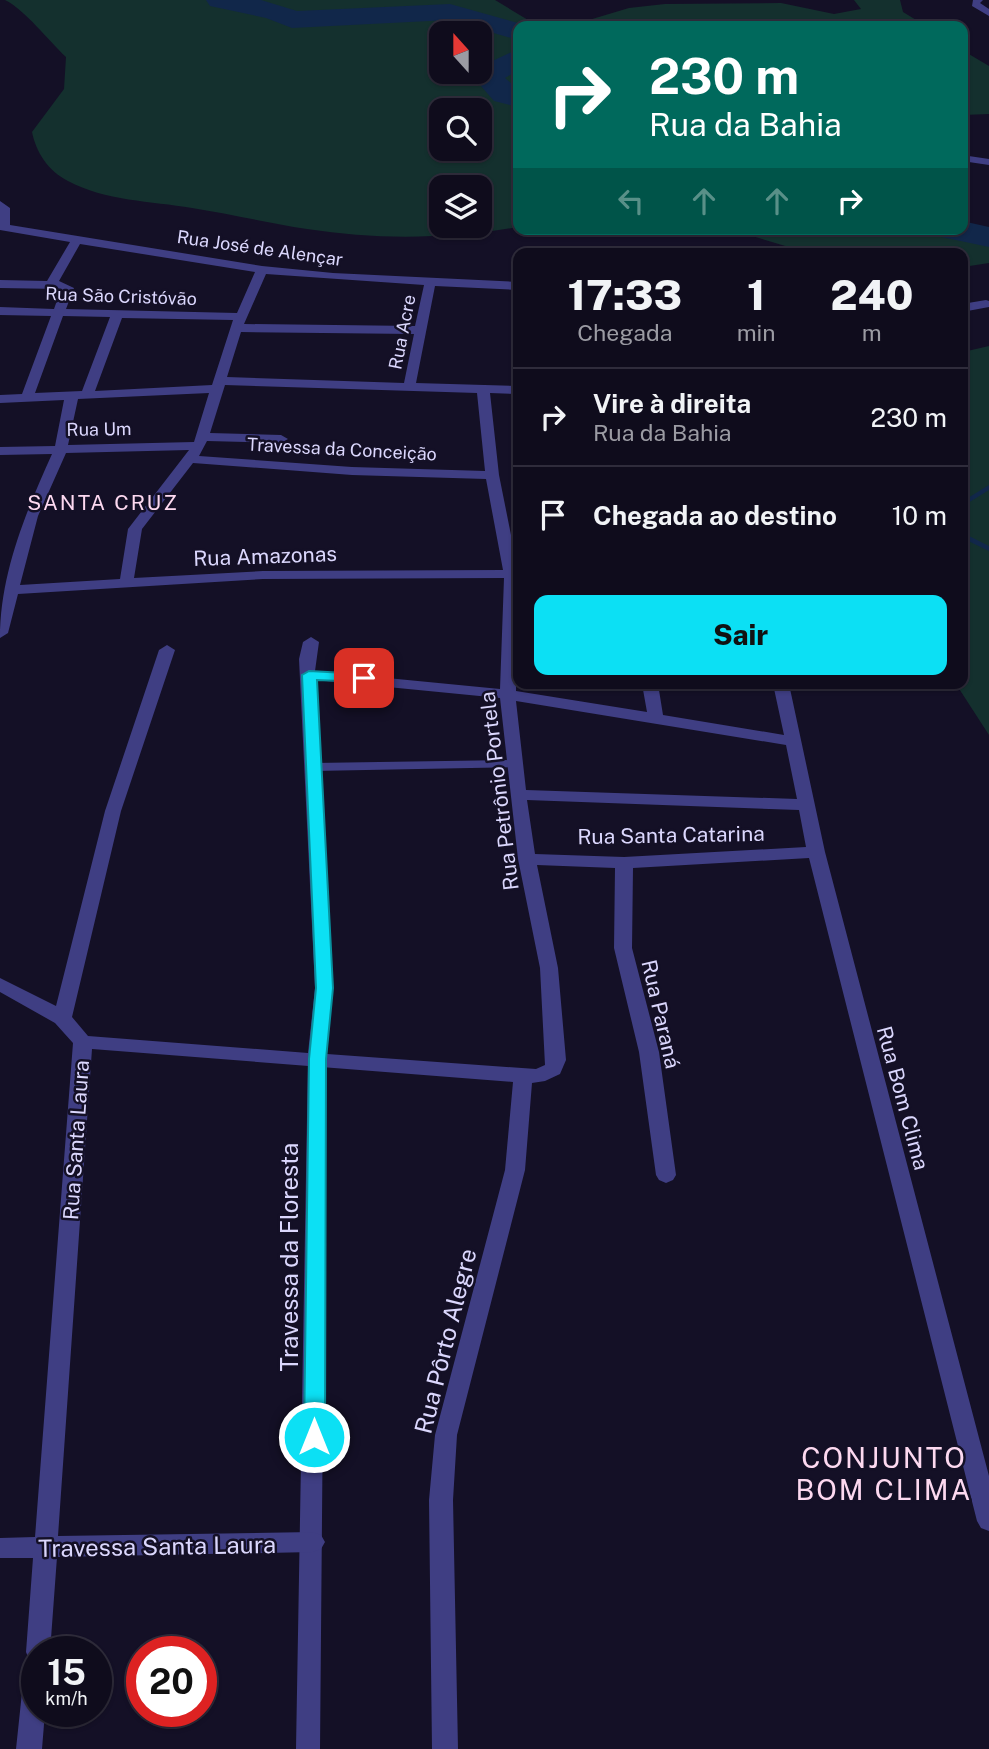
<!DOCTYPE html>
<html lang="pt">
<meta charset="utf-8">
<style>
:root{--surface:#0f0c1c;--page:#1d1a29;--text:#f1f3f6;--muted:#9b9ba3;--line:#2f2c3b;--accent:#0ce0f4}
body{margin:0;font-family:"Public Sans",sans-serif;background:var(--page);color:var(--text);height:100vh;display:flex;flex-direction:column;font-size:26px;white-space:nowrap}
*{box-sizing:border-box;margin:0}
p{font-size:23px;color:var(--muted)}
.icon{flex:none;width:38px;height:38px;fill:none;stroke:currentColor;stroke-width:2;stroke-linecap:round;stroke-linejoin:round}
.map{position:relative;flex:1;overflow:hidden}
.sheet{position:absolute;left:513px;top:248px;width:455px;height:441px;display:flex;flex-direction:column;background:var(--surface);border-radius:14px;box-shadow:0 2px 5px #0004,0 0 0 2px var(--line)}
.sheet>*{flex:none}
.hud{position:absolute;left:513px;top:21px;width:455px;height:214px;border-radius:14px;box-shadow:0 2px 5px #0004,0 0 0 2px var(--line);background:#00695c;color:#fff;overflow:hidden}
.needle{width:46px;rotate:339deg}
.fabs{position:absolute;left:429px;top:21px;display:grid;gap:14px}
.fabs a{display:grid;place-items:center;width:63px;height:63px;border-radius:14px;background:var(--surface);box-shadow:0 2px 5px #0004,0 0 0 2px var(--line);font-size:35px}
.speed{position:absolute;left:21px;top:1636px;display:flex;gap:14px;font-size:35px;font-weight:700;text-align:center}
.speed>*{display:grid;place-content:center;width:91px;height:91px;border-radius:50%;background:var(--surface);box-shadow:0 2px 5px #0004,0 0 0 2px var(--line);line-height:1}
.speed small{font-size:18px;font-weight:400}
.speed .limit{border:10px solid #d22;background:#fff;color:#111}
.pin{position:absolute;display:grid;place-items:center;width:60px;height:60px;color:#fff;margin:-30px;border-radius:14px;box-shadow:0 4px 10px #0006}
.me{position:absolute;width:77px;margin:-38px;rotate:0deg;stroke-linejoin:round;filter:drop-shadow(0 0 5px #0008)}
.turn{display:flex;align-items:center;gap:24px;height:147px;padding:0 21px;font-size:32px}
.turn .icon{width:91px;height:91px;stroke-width:2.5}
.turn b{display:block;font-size:49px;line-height:60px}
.lanes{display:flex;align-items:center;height:66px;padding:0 21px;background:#0003;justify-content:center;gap:35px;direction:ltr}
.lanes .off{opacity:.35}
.eta{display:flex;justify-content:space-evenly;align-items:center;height:119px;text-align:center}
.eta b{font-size:42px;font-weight:800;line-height:49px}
.action{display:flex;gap:14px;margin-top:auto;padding:14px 21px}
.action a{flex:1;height:80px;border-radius:14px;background:var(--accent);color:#111;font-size:28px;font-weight:800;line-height:80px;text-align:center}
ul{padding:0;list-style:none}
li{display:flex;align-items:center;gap:21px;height:98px;padding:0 21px;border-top:2px solid var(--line)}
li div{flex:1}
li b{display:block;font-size:26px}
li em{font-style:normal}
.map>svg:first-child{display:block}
.green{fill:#14302e;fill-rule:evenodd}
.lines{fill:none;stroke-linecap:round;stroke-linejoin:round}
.stream{fill:#11274a;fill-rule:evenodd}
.river{fill:#11274a;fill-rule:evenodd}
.service{fill:#3f3e83;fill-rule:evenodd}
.minor{fill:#3f3e83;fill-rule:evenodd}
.route{fill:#0ce0f4;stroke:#08929f;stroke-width:2}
.labels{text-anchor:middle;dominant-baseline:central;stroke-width:5;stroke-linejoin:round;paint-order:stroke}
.far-street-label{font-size:18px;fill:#dbd7fd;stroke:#141026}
.far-quarter-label{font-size:21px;letter-spacing:2px;fill:#fdd9f0;stroke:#141026}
.street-label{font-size:21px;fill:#dbd7fd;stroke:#141026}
.near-street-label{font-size:24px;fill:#dbd7fd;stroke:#141026}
.near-neighbourhood-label{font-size:28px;letter-spacing:2px;fill:#fdd9f0;stroke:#141026}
</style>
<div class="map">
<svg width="989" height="1749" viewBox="0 0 989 1749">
<rect width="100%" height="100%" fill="#141026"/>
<!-- green -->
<path class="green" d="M 5,0 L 495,0 L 528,20 L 567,26 L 518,26 L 518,227 C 448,239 377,240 307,229 C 268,223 230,214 192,208 C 151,201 105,201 68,181 C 48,171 36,152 32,132 L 64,89 L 66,57 C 48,40 25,10 5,0 ZM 441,33 L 480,33 L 480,72 L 441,72 ZM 441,110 L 480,110 L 480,149 L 441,149 ZM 441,187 L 480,187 L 480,226 L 441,226 Z
M 854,0 L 900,0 L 903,12 L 926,26 L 569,26 L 629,8 L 665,4 L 781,3 L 834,14 L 861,9 Z
M 962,50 L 989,66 L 989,114 L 963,115 Z
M 963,226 L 989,232 L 989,263 L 963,267 L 962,254 L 812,254 L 729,229 L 962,229 Z
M 989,346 L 989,735 L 956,684 L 962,684 L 963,352 Z"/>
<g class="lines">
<!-- stream -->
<path class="stream" d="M 989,485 L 989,490 L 968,503 L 964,509 L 962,510 L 963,501 Z
M 962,530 L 965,530 L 967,535 L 989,546 L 989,551 L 962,538 Z"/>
<!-- river -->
<path class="river" d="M 206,0 L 261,0 L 297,11 L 450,4 L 529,26 L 518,26 L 518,40 L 449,20 L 292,28 L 266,18 L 210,6 Z
M 518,49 L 518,70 L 505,78 L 518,89 L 518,107 L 494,101 L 474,78 L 486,64 Z
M 962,221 L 989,227 L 989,247 L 937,236 L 932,229 L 962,229 Z"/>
<!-- service -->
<path class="service" d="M 514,760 L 519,761 L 521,764 L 519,767 L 314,771 L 307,767 L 314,763 Z
M 317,1053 L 323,1055 L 326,1059 L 320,1749 L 296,1749 L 308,1059 L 311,1055 Z"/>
<!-- minor -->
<path class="minor" d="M 973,0 L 983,0 L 980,3 L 989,9 L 989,16 L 972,6 Z
M 962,155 L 989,159 L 989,165 L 962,161 Z
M 0,201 L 10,208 L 10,225 L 262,266 L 333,273 L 518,282 L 518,290 L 435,286 L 416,383 L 518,386 L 518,394 L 490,393 L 499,475 L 518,570 L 516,691 L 647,712 L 642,684 L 658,684 L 663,715 L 784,735 L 773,684 L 789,684 L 825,852 L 989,1476 L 989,1531 L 981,1528 L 977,1521 L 809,858 L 633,868 L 632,948 L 659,1052 L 676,1175 L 673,1180 L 666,1183 L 659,1180 L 656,1175 L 639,1052 L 614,948 L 615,868 L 537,865 L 558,968 L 566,1060 L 560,1074 L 545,1081 L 532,1083 L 525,1170 L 457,1435 L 453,1500 L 458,1749 L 432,1749 L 429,1500 L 435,1435 L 505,1170 L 513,1082 L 92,1049 L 58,1536 L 313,1532 L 321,1535 L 325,1542 L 321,1549 L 313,1552 L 57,1557 L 50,1652 L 37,1652 L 37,1712 L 45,1712 L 42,1749 L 16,1749 L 25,1664 L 28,1657 L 26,1652 L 33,1558 L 0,1558 L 0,1538 L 35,1537 L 73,1043 L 55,1023 L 0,992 L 0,978 L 56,1006 L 105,811 L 159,650 L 167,645 L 175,650 L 121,811 L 72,1017 L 88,1036 L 308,1053 L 315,988 L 299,659 L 303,642 L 311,637 L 319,642 L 315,671 L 500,689 L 504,578 L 263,579 L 18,594 L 8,633 L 0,638 C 0,573 26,512 52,454 L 0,455 L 0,447 L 55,446 L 64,400 L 0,403 L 0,395 L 22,394 L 51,316 L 0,315 L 0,307 L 54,309 L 61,289 L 0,288 L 0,280 L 47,281 L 70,242 L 0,230 ZM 80,244 L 255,272 L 237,313 L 66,309 L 74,288 L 59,281 ZM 266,274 L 424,285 L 415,326 L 244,324 ZM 63,316 L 110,317 L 82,391 L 35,393 ZM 122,318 L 233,320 L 212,385 L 95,391 ZM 241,332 L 414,334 L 404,383 L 227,377 ZM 225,385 L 477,393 L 485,471 L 352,467 L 199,456 L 207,441 L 281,443 L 288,439 L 281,435 L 210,433 ZM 209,393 L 194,442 L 68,445 L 78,399 ZM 189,450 L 128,529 L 120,579 L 20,585 L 38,516 L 66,453 ZM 193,463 L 352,475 L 486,479 L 503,570 L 263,571 L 134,578 L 142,529 ZM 316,680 L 500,698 L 518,859 L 540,968 L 545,1065 L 536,1069 L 327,1054 L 333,988 ZM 516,701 L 786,745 L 797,799 L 526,790 ZM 527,800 L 799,810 L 806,847 L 624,857 L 535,854 Z
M 986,300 L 989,301 L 989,307 L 962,312 L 962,304 Z"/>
</g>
<!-- route -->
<path class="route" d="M 309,671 L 364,674 L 371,678 L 364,682 L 317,680 L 333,988 L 326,1059 L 325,1437 L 321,1443 L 314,1446 L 307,1443 L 304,1437 L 309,1059 L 316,988 L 302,675 Z"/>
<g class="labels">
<!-- far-street labels -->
<g class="far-street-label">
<text transform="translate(260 248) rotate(8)">Rua José de Alençar</text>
<text transform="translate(121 296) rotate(2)">Rua São Cristóvão</text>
<text transform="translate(402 332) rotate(-79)">Rua Acre</text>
<text transform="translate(99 429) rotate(-1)">Rua Um</text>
<text transform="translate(342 449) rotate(3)">Travessa da Conceição</text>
</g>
<!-- far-quarter labels -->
<g class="far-quarter-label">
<text x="103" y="502">SANTA CRUZ</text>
</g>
<!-- street labels -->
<g class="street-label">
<text transform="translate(265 556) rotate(-2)">Rua Amazonas</text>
<text transform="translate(499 791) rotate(-97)">Rua Petrônio Portela</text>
<text transform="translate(671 835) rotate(-1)">Rua Santa Catarina</text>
<text transform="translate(661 1014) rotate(77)">Rua Paraná</text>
<text transform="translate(903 1098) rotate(75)">Rua Bom Clima</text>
<text transform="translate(76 1140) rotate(-86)">Rua Santa Laura</text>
</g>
<!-- near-street labels -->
<g class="near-street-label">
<text transform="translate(289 1257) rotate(-90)">Travessa da Floresta</text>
<text transform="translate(445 1341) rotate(-76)">Rua Pôrto Alegre</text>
<text transform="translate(157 1546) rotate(-1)">Travessa Santa Laura</text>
</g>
<!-- near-neighbourhood labels -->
<g class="near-neighbourhood-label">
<text x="884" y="1457">CONJUNTO<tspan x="884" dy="32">BOM CLIMA</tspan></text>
</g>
</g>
</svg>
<div class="fabs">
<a><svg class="needle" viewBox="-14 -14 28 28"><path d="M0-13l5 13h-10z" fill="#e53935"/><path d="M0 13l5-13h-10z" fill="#9b9ba3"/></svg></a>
<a><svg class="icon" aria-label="search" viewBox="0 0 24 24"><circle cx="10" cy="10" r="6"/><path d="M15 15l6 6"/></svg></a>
<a><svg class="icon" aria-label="layers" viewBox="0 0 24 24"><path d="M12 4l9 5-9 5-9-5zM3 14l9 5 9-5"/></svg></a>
</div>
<div class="speed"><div>15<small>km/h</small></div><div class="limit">20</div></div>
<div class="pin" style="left:364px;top:678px;background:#d93025"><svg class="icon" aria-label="arrive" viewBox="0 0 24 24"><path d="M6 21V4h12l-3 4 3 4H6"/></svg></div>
<svg class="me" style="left:314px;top:1437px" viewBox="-20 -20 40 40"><circle r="17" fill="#0ce0f4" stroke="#fff" stroke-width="3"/><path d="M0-11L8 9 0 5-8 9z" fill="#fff"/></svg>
<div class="hud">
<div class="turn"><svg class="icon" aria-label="right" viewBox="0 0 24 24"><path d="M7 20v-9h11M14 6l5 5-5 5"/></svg><div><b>230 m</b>Rua da Bahia</div></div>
<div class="lanes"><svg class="icon off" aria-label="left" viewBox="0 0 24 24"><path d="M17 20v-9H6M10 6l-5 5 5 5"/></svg><svg class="icon off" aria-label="ahead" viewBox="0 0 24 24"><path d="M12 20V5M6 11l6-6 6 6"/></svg><svg class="icon off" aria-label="ahead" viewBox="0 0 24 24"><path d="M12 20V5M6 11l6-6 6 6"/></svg><svg class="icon" aria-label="right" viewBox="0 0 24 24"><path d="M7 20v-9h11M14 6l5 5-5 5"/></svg></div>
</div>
<section class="sheet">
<div class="eta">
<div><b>17:33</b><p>Chegada</p></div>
<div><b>1</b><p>min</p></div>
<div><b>240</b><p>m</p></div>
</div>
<ul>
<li><svg class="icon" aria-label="right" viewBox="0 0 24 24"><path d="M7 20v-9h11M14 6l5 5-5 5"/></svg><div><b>Vire à direita</b><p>Rua da Bahia</p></div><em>230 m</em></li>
<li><svg class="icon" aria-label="arrive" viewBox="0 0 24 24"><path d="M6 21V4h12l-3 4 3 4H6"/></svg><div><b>Chegada ao destino</b></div><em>10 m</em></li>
</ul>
<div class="action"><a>Sair</a></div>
</section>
</div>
